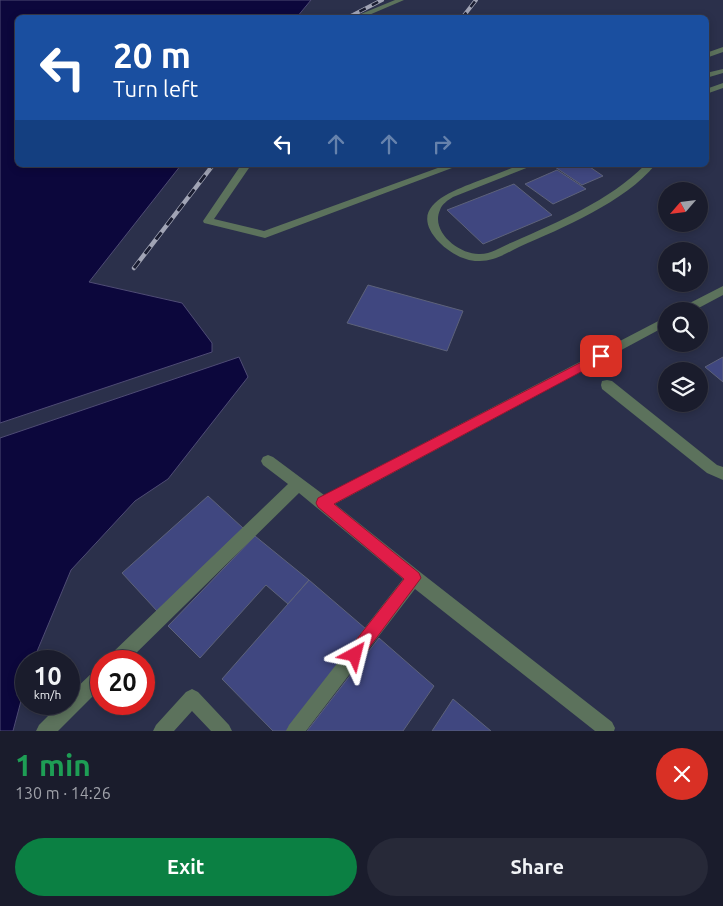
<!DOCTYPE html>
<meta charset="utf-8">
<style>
:root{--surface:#1a1c2c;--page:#272938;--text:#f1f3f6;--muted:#9fa1a9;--line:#383a48;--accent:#0b8043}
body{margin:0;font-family:Ubuntu,sans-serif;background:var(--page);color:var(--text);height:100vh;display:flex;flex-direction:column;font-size:19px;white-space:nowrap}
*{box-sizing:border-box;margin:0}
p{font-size:16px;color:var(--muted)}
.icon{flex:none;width:28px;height:28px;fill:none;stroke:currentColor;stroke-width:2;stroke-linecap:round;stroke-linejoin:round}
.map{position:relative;height:731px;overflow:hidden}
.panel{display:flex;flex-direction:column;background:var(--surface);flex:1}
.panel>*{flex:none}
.top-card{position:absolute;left:15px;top:15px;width:694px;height:152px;border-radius:8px;box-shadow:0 2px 8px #0003,0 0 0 1px var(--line);background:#1a4fa0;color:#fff;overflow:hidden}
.needle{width:32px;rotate:242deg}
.controls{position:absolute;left:658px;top:182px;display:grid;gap:10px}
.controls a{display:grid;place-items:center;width:50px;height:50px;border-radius:50%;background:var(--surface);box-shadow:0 2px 8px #0003,0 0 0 1px var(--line);font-size:25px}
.speed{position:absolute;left:15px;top:650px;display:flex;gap:10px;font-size:25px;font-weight:700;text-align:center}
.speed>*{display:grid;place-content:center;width:65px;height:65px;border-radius:50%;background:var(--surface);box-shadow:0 2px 8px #0003,0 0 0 1px var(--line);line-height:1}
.speed small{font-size:12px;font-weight:400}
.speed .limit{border:8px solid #d22;background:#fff;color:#111}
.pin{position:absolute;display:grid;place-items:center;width:42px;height:42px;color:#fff;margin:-21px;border-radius:10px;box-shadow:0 2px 8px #0006}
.me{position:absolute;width:55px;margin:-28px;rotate:38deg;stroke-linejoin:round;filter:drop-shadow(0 0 4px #0008)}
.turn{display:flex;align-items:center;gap:18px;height:105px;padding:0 15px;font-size:22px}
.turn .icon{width:65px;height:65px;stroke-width:2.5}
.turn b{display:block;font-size:35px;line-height:42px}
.lanes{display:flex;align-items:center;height:48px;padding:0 15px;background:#0003;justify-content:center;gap:25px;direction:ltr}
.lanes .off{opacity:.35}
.round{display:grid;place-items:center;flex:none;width:52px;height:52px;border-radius:26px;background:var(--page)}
.headline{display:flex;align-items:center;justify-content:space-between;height:85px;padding:0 15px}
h1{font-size:30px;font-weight:600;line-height:38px;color:#1e9e55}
.cta{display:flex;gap:10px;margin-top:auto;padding:10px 15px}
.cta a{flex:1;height:58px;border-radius:30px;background:var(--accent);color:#fff;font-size:20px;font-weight:600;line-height:58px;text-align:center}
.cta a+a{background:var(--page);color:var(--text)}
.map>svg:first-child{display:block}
.built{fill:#2b304b;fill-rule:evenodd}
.water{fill:#0c073c;stroke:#4f4c75}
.building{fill:#404780;stroke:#5d627a}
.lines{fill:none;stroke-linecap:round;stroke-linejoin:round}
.lane{fill:#5c725c;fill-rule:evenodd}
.rail-far1-casing{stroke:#a1a4b5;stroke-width:4}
.rail-casing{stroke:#a1a4b5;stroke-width:4.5}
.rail-far1{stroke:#1a1d31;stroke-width:2.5;stroke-dasharray:7;stroke-linecap:butt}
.rail{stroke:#1a1d31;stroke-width:3;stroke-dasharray:9;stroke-linecap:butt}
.route{fill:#e11d48;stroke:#92132f}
</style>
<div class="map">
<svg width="723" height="731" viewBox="0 0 723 731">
<rect width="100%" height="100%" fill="#23263b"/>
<!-- built -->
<path class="built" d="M 311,0 L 723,0 L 723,731 L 13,731 L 26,682 L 26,704 L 69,704 L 69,661 L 33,661 L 71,570 L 135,501 L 168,479 L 239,357 L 0,438 L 0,423 L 212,352 L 182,303 L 89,282 L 181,165 L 706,165 L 706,18 L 297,17 ZM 666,191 L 699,191 L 699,224 L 666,224 ZM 666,251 L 699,251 L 699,284 L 666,284 ZM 666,311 L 699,311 L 699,344 L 666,344 ZM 666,371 L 699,371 L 699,404 L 666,404 ZM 101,661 L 144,661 L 144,704 L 101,704 Z"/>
<!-- water -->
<path class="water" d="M 0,0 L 311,0 L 297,17 L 18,18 L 18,165 L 181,165 L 89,282 L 182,303 L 212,343 L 212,352 L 0,423 Z
M 239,357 L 248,377 L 168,479 L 135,501 L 71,570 L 33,661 L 26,661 L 26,682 L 13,731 L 0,731 L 0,438 Z"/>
<!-- building -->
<path class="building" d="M 559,165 L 587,165 L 603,176 L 582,185 L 555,167 Z
M 557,170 L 586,189 L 553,204 L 525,184 Z
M 514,184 L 552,215 L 483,244 L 447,210 Z
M 368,285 L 463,311 L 447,351 L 347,323 Z
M 723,357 L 723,382 L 705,367 Z
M 208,496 L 243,528 L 157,611 L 122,573 Z
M 255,536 L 309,580 L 288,604 L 266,585 L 200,658 L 168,626 Z
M 309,580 L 366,629 L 286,731 L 273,731 L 222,679 Z
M 379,638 L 434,686 L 403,731 L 307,731 Z
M 453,699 L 491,731 L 432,731 Z"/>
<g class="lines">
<!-- lane -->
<path class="lane" d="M 395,0 L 404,0 L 362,18 L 351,18 Z
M 723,47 L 723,52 L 706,58 L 706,53 Z
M 723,69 L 723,73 L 706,78 L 706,73 Z
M 723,83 L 723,88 L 706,94 L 706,89 Z
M 241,165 L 251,165 L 214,219 L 264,231 L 446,165 L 460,165 L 265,238 L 204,223 L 203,221 Z
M 520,165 L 534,165 L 453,197 C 448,200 442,204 440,210 C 430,232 460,255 480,254 C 492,254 502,246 513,242 C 558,222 609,201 645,165 L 655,165 C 625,202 562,228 519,247 C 507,253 494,261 480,261 C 466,262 450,253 440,243 C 405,207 450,192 478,181 C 492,176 506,170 520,165 Z
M 723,286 L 723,295 L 693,311 L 678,311 L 680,308 Z
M 666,317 L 666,326 L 335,504 L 420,572 L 612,722 L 615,728 L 614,731 L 595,731 L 415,589 L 306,731 L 286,731 L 289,725 L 403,579 L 299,493 L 128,661 L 107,661 L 110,655 L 288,484 L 263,465 L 261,461 L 263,457 L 268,455 L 273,457 L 324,495 Z
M 607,380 L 612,381 L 717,465 L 723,467 L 723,480 L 707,473 L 602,389 L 601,385 L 602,381 Z
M 101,667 L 101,688 L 58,731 L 36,731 L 39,725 L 60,704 L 69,704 L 69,695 L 95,670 Z
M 192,689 L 198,692 L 229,725 L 232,731 L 211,731 L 192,711 L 174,731 L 153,731 L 156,725 L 186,692 Z"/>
<!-- rail-far1 casing -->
<g class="rail-far1-casing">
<path id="rail-far1" d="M 347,18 L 382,0
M 462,18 L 476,0"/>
</g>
<!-- rail casing -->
<g class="rail-casing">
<path id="rail" d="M 134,268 L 213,165"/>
</g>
<!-- rail-far1 -->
<use href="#rail-far1" class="rail-far1"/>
<!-- rail -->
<use href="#rail" class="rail"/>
</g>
<!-- route -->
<path class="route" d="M 601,352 L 607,356 L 605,359 L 334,504 L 419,573 L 421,578 L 360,660 L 355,662 L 349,660 L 347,655 L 349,649 L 404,579 L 318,507 L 316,503 L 318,498 Z"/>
</svg>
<div class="controls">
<a><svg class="needle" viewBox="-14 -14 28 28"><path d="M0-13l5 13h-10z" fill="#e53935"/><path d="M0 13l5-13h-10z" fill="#9fa1a9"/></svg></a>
<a><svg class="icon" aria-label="sound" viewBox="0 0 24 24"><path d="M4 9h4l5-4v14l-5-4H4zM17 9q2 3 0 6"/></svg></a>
<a><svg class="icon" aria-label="search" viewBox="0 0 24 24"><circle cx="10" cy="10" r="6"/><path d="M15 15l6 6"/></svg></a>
<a><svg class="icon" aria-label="layers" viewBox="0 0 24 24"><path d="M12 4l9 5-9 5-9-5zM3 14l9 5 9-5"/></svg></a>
</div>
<div class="speed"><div>10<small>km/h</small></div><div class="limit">20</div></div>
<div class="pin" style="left:601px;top:356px;background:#d93025"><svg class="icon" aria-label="arrive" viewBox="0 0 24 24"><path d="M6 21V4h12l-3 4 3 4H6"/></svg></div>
<svg class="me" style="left:355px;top:655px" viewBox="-20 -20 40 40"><path d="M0-17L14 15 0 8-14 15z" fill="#e11d48" stroke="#fff" stroke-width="4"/></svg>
<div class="top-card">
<div class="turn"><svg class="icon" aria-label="left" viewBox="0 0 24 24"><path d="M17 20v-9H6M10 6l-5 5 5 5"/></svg><div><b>20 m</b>Turn left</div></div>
<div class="lanes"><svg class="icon" aria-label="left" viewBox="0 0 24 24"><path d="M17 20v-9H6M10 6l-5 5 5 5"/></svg><svg class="icon off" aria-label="ahead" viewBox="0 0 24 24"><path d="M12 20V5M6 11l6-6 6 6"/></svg><svg class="icon off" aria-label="ahead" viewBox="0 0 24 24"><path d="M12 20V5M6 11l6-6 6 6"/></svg><svg class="icon off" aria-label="right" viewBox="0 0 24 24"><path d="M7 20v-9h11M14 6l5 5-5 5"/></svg></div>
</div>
</div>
<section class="panel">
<div class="headline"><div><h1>1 min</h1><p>130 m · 14:26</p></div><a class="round" style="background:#d93025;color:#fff"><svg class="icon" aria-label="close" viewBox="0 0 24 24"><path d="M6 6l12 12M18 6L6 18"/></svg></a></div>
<div class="cta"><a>Exit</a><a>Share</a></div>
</section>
